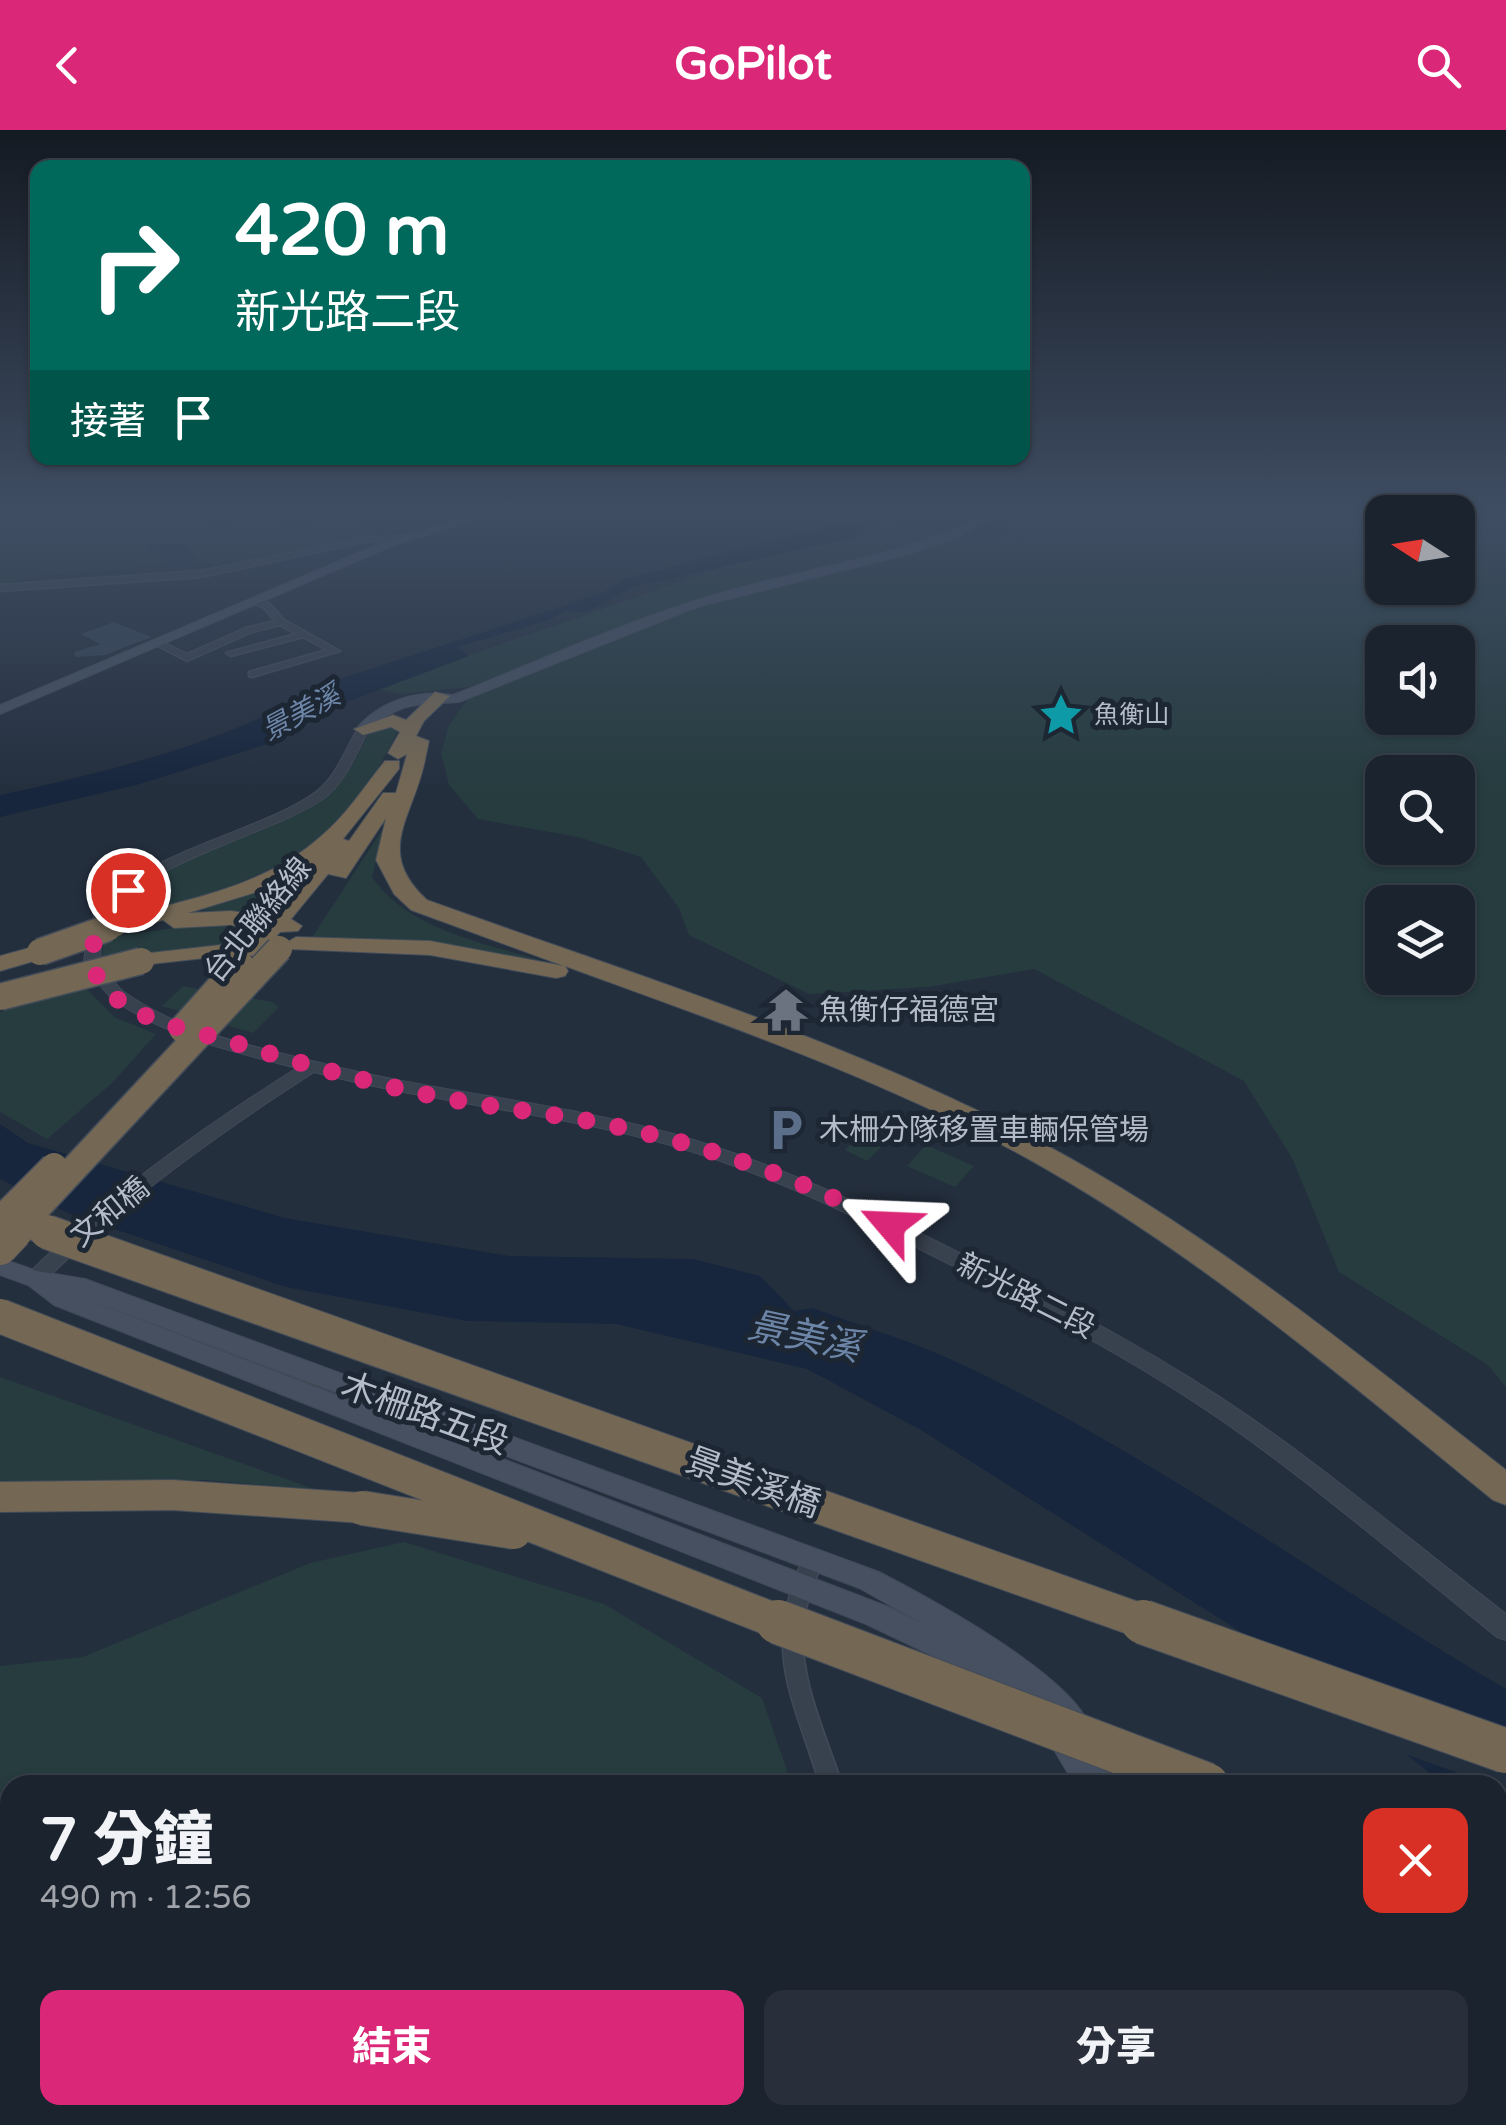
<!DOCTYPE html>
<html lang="zh-TW">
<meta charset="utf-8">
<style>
:root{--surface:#1b232e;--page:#282f3a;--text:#f1f3f6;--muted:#a0a4aa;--line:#39404a;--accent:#db2777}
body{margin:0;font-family:"Varela Round","Noto Sans TC",sans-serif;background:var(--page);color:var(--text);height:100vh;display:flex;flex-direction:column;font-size:38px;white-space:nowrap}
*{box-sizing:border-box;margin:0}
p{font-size:32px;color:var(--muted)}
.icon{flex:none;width:55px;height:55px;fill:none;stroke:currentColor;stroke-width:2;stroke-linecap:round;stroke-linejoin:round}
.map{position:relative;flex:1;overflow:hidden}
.side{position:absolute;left:0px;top:1645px;width:1508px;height:350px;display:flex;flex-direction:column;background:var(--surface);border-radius:30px 30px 0 0;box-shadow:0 2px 8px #0004,0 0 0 2px var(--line)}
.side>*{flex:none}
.guide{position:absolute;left:30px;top:30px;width:1000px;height:305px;border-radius:20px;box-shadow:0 2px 8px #0004,0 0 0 2px var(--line);background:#00695c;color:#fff;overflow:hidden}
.needle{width:65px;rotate:282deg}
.tools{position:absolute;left:1365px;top:365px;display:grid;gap:20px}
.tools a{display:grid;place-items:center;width:110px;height:110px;border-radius:20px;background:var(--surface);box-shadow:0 2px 8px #0004,0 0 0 2px var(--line);font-size:50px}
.pin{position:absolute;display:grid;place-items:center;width:85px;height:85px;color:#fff;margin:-42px;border:5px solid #fff;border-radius:50%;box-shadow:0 2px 10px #0007}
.me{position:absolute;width:110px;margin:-55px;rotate:296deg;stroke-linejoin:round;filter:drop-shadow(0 0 8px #0008)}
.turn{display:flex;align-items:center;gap:35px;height:210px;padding:0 40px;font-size:45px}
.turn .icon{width:130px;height:130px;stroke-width:2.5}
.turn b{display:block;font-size:70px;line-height:85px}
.then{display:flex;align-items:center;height:95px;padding:0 40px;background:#0003;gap:20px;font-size:38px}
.round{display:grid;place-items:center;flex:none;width:105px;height:105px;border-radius:20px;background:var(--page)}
.headline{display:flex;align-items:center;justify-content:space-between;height:170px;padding:0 40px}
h1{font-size:60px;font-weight:800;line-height:75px}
.primary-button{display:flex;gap:20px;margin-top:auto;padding:20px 40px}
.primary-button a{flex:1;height:115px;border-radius:20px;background:var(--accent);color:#fff;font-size:40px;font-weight:800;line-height:115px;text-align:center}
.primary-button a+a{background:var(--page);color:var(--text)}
header{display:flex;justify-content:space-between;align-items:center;height:130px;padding:0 40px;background:var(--accent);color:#fff;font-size:45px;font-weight:800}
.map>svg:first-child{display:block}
.green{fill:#263c3f;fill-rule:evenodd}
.water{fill:#17263c}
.pier{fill:#242f3e}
.building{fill:#364354}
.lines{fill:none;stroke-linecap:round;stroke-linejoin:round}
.minor-casing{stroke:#414a57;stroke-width:3}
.tertiary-casing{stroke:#414a57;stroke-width:2}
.secondary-casing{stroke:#414a57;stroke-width:2}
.motorway-casing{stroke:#434c59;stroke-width:2}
.minor{fill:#38414e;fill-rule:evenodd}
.tertiary{fill:#38414e;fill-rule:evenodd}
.secondary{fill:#465061;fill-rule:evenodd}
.motorway{fill:#746855;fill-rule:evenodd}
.motorway-bridge-far3-casing{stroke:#434c59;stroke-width:21;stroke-linecap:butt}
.motorway-bridge-far2-casing{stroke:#434c59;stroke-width:29;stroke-linecap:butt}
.motorway-bridge-far1-casing{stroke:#434c59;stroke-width:36;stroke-linecap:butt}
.motorway-bridge-casing{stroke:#434c59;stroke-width:46;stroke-linecap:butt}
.motorway-bridge-far3{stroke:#746855;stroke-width:20}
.motorway-bridge-far2{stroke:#746855;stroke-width:26}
.motorway-bridge-far1{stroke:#746855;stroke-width:34}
.motorway-bridge{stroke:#746855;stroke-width:44}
.route{stroke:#db2777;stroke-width:18;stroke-dasharray:0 32.4}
.labels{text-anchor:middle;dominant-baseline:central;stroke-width:10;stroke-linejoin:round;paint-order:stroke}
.far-poi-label{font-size:25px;fill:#b4bcc9;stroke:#1d2633;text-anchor:start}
.far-water-label{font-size:28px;font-style:italic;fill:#6d86a8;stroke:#1d2633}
.street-label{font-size:30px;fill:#b4bcc9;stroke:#1d2633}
.poi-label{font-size:30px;fill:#b4bcc9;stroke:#1d2633;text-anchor:start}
.near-street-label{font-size:35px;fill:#b4bcc9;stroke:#1d2633}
.near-water-label{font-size:38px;font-style:italic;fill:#6d86a8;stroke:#1d2633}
</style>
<header><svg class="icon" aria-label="back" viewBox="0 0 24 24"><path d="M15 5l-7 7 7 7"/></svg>GoPilot<svg class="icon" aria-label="search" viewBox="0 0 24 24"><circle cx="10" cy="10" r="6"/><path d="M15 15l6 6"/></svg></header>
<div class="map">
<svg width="1506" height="1995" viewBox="0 0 1506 1995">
<rect width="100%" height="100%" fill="#242f3e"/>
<!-- green -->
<path class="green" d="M 0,381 L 194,381 L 197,390 L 220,396 L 251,389 L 301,396 L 345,385 L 361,395 L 373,395 L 368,399 L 377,404 L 251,430 L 199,434 L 184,414 L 149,414 L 145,421 L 155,421 L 164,428 L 159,436 L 22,447 L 0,458 Z
M 902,381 L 930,381 L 899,394 L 896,401 L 930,400 L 978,411 L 1017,401 L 1004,391 L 1016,381 L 1506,381 L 1506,1257 L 1488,1235 L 1339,1142 L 1292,1028 L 1244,951 L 1034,839 L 928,857 L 809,864 L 689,805 L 679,778 L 641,727 L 578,707 L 478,689 L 449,655 L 441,623 L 449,595 L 477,556 L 400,564 L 375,558 L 743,430 L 851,408 ZM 1382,382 L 1458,382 L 1458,458 L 1382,458 ZM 1382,512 L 1458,512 L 1458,588 L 1382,588 ZM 1382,642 L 1458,642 L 1458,718 L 1382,718 ZM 1382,772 L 1458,772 L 1458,848 L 1382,848 Z
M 392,596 L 398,600 C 335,735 249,752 117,791 L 122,805 L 220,792 L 257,797 L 246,811 L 103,836 C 91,736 264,713 323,670 C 346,653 358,624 371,600 Z
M 384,697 L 372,747 C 411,803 491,814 553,834 L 403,811 L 311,809 Z
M 321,732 L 268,784 L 198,780 Z
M 183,856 L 272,872 L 279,877 L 253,903 L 162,876 Z
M 85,857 L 114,887 L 156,904 L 112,953 L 47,1009 L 0,982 L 0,882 Z
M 873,993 L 896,1003 L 867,1031 L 845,1020 Z
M 926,1015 L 974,1036 L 955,1057 L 907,1036 Z
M 0,1247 L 314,1359 L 206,1350 L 0,1357 Z
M 404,1412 L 604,1474 L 762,1568 L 792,1655 L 10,1655 L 10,1848 L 0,1849 L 0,1536 L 83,1527 L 310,1433 Z
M 289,1985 L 769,1985 L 765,1995 L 293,1995 Z"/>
<!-- water -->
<path class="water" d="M 861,381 L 902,381 L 851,408 L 634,457 L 586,482 L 564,481 L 552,489 L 457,517 L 469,526 L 331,578 L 283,609 L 140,654 L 0,687 L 0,665 C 113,641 231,611 331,552 L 603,463 L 622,450 L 840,393 Z
M 0,994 L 28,1013 L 285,1088 L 509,1126 L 693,1129 L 760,1146 L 794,1181 L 813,1178 C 863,1197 915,1212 963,1235 C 1154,1325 1325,1453 1506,1559 L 1506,1704 L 1498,1697 L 1498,1655 L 1445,1655 L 1298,1538 L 921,1300 L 807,1239 L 616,1194 L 467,1191 L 286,1157 L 70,1084 L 0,1049 Z"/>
<!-- pier -->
<path class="pier" d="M 1296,1542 L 1506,1608 L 1506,1660 L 1391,1619 Z"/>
<!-- building -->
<path class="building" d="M 114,492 L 151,507 L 105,525 L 75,527 L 74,522 L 100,514 L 81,504 Z"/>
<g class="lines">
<!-- minor casing -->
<g class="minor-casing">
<path id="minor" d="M 401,406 L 405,408 L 404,410 L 364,412 L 201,447 L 0,461 L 0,455 L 201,441 L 364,408 Z
M 253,468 L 269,473 L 284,490 L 340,521 L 252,547 L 249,546 L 249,542 L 327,520 L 303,507 L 231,526 L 226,523 L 296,504 L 280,495 L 252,502 L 187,531 L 152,513 L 160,511 L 187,524 L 246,498 L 275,491 L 263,477 L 250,473 L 249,471 Z
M 813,1420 L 820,1423 L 823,1429 C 815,1451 805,1473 803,1496 C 799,1551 826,1604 842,1655 L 820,1655 C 792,1562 760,1520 806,1423 Z
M 802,1985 L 828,1985 L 824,1995 L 798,1995 Z"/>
</g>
<!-- tertiary casing -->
<g class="tertiary-casing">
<path id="tertiary" d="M 359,596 L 369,599 C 357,623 345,653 323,669 C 270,706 122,736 103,800 C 100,810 101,821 100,831 C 107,841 114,855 124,862 C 179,902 252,916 316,932 C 433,962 556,972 673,1004 C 783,1035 886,1085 987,1137 C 1077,1182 1166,1229 1248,1286 C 1337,1348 1420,1418 1506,1484 L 1506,1510 L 1497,1507 C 1409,1436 1322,1361 1230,1296 C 1149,1239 1062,1193 975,1147 C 887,1102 799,1057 706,1026 C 579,984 443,976 314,942 C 216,1005 123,1071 42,1154 L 28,1154 L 25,1149 L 28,1144 C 109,1064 201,999 297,938 C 236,922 165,907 113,869 C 101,860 93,843 84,831 C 86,821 85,809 88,800 C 111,727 260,705 317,661 C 337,645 346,618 359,596 Z"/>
</g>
<!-- secondary casing -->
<g class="secondary-casing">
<path id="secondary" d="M 485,381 L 501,381 L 392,416 L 0,584 L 0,575 L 384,412 Z
M 994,381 L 1007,381 L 956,408 L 909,424 L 697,477 L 459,572 C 419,575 399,570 368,602 L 356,599 C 380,571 417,559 453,565 C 531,534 608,499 688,473 C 792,438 892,432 994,381 Z
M 0,1128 L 37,1141 L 85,1149 L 879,1442 C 931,1469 1066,1542 1089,1594 L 1084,1604 L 1078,1606 L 1087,1619 L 1089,1613 L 1100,1609 L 1111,1613 L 1136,1655 L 1075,1655 L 1047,1608 L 1051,1598 L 1056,1596 L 1031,1572 L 1028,1579 L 1018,1583 L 1008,1579 L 933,1526 L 866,1494 L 54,1175 L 28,1155 L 0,1145 ZM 68,1162 L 859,1458 L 923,1494 L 886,1476 Z
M 1140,1985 L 1209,1985 L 1208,1995 L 1137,1995 Z"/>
</g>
<!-- motorway casing -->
<g class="motorway-casing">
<path id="motorway" d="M 435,562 L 450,566 L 424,591 L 416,606 L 429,611 L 426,625 C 416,685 372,720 427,770 C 635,845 848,910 1044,1014 C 1211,1103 1358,1224 1506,1340 L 1506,1375 L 1493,1370 C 1343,1248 1195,1121 1025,1027 C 878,947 721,893 565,836 L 568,841 L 565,846 L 556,848 L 430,825 L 288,819 L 284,814 L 296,807 L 430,811 L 564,836 L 411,780 L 394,764 L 376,730 L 386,688 L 346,748 L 328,744 L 291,789 L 302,796 L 298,801 L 280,802 L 259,827 L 241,824 L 133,836 L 129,831 L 133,826 L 141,824 L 247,812 L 258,799 L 231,795 L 174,798 L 163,790 L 118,802 L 106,795 L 110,790 C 181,771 262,758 319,708 C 345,687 364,657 385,631 L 399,631 L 399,639 L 343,709 L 349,711 L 383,663 L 396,663 L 407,624 L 398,629 L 388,623 L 400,602 L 391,597 L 363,605 L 354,599 L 393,585 L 406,590 ZM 314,733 L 269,786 L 231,781 L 188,783 L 263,760 Z
M 40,815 L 48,817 L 52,822 L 48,827 L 0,841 L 0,826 Z
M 172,1350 L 362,1363 L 375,1367 L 380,1378 L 375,1389 L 362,1393 L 172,1380 L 0,1382 L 0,1352 Z
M 1498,1742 L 1506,1745 L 1506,1790 L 1498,1787 Z"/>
</g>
<!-- minor -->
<use href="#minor" class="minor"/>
<!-- tertiary -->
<use href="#tertiary" class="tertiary"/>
<!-- secondary -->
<use href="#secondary" class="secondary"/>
<!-- motorway -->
<use href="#motorway" class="motorway"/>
<!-- motorway-bridge-far3 casing -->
<g class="motorway-bridge-far3-casing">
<path id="motorway-bridge-far3" d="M 101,801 L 118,795"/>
</g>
<!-- motorway-bridge-far2 casing -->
<g class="motorway-bridge-far2-casing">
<path id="motorway-bridge-far2" d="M 40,822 L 108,798
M 0,867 L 141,831
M 182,899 L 240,834
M 0,1085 L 54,1104
M 0,1090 L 54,1036
M 13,1104 L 279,819"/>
</g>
<!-- motorway-bridge-far1 casing -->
<g class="motorway-bridge-far1-casing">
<path id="motorway-bridge-far1" d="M 47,1102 L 1150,1494
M 0,1118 L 15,1102
M 0,1186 L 784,1494
M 362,1378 L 514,1402"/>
</g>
<!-- motorway-bridge casing -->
<g class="motorway-bridge-casing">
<path id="motorway-bridge" d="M 778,1492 L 1207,1655
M 1143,1492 L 1506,1621"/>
</g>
<!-- motorway-bridge-far3 -->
<use href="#motorway-bridge-far3" class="motorway-bridge-far3"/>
<!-- motorway-bridge-far2 -->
<use href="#motorway-bridge-far2" class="motorway-bridge-far2"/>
<!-- motorway-bridge-far1 -->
<use href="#motorway-bridge-far1" class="motorway-bridge-far1"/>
<!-- motorway-bridge -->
<use href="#motorway-bridge" class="motorway-bridge"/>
</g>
<!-- sky -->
<linearGradient id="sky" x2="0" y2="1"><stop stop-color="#141a22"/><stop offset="0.58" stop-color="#3f4d63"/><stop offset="1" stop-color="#3f4d63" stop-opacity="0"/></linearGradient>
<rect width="1506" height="660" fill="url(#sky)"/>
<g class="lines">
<!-- route -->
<path class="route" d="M 128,760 C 99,788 74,830 110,863 C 141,892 189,900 229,911 C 296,932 364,952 434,966 C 498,979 564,984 628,999 C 719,1019 808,1053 890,1095"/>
</g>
<!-- icons -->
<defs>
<g id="sight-bare" transform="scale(3.45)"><path d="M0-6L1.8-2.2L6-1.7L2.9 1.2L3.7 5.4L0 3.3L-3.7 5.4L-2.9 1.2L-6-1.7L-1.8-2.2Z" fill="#0f9aa8" stroke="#1d2633" stroke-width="2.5" paint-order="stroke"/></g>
<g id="temple-bare" transform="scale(3.45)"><path d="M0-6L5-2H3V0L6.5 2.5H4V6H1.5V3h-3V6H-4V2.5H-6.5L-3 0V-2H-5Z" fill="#6b7280" stroke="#1d2633" stroke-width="2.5" paint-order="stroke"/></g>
<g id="parking-bare" transform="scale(3.45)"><path d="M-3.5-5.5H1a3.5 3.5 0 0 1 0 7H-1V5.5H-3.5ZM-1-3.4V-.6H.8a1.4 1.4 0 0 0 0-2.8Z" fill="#5c6f8a" stroke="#1d2633" stroke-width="2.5" paint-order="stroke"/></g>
</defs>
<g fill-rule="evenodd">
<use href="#sight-bare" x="1061" y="585"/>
<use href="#temple-bare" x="786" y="880"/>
<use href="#parking-bare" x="786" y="1000"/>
</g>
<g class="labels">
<!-- far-poi labels -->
<g class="far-poi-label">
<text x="1094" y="585">魚衡山</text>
</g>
<!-- far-water labels -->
<g class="far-water-label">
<text transform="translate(301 583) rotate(-28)">景美溪</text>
</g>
<!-- street labels -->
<g class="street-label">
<text transform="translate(258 790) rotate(-51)">台北聯絡線</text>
<text transform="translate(110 1082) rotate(-39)">文和橋</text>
<text transform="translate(1026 1166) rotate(27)">新光路二段</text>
</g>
<!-- poi labels -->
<g class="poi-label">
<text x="819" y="880">魚衡仔福德宮</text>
<text x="819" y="1000">木柵分隊移置車輛保管場</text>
</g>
<!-- near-street labels -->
<g class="near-street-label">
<text transform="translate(425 1284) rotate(20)">木柵路五段</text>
<text transform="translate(753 1353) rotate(20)">景美溪橋</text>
</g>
<!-- near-water labels -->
<g class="near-water-label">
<text transform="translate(804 1207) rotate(12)">景美溪</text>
</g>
</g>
</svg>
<div class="tools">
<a><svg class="needle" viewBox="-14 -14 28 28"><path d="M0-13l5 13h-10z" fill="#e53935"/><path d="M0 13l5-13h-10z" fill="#a0a4aa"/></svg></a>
<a><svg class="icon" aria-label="sound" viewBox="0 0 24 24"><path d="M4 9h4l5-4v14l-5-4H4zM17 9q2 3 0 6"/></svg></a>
<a><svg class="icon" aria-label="search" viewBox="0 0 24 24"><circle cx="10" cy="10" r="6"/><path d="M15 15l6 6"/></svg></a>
<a><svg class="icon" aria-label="layers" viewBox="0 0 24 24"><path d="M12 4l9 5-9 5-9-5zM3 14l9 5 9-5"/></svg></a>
</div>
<div class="pin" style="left:128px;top:760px;background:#d93025"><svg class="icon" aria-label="arrive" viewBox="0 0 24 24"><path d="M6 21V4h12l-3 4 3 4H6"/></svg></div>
<svg class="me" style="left:890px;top:1095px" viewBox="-20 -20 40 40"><path d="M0-17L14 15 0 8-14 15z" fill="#db2777" stroke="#fff" stroke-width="4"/></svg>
<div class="guide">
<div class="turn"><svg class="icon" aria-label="right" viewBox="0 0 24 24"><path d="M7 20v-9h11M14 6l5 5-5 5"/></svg><div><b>420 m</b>新光路二段</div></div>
<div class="then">接著<svg class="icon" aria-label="arrive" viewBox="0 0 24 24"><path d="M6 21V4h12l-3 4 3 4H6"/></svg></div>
</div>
<section class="side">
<div class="headline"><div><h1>7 分鐘</h1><p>490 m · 12:56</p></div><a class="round" style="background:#d93025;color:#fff"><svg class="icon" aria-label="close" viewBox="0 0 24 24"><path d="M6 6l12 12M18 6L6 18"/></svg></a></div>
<div class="primary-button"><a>結束</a><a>分享</a></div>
</section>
</div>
